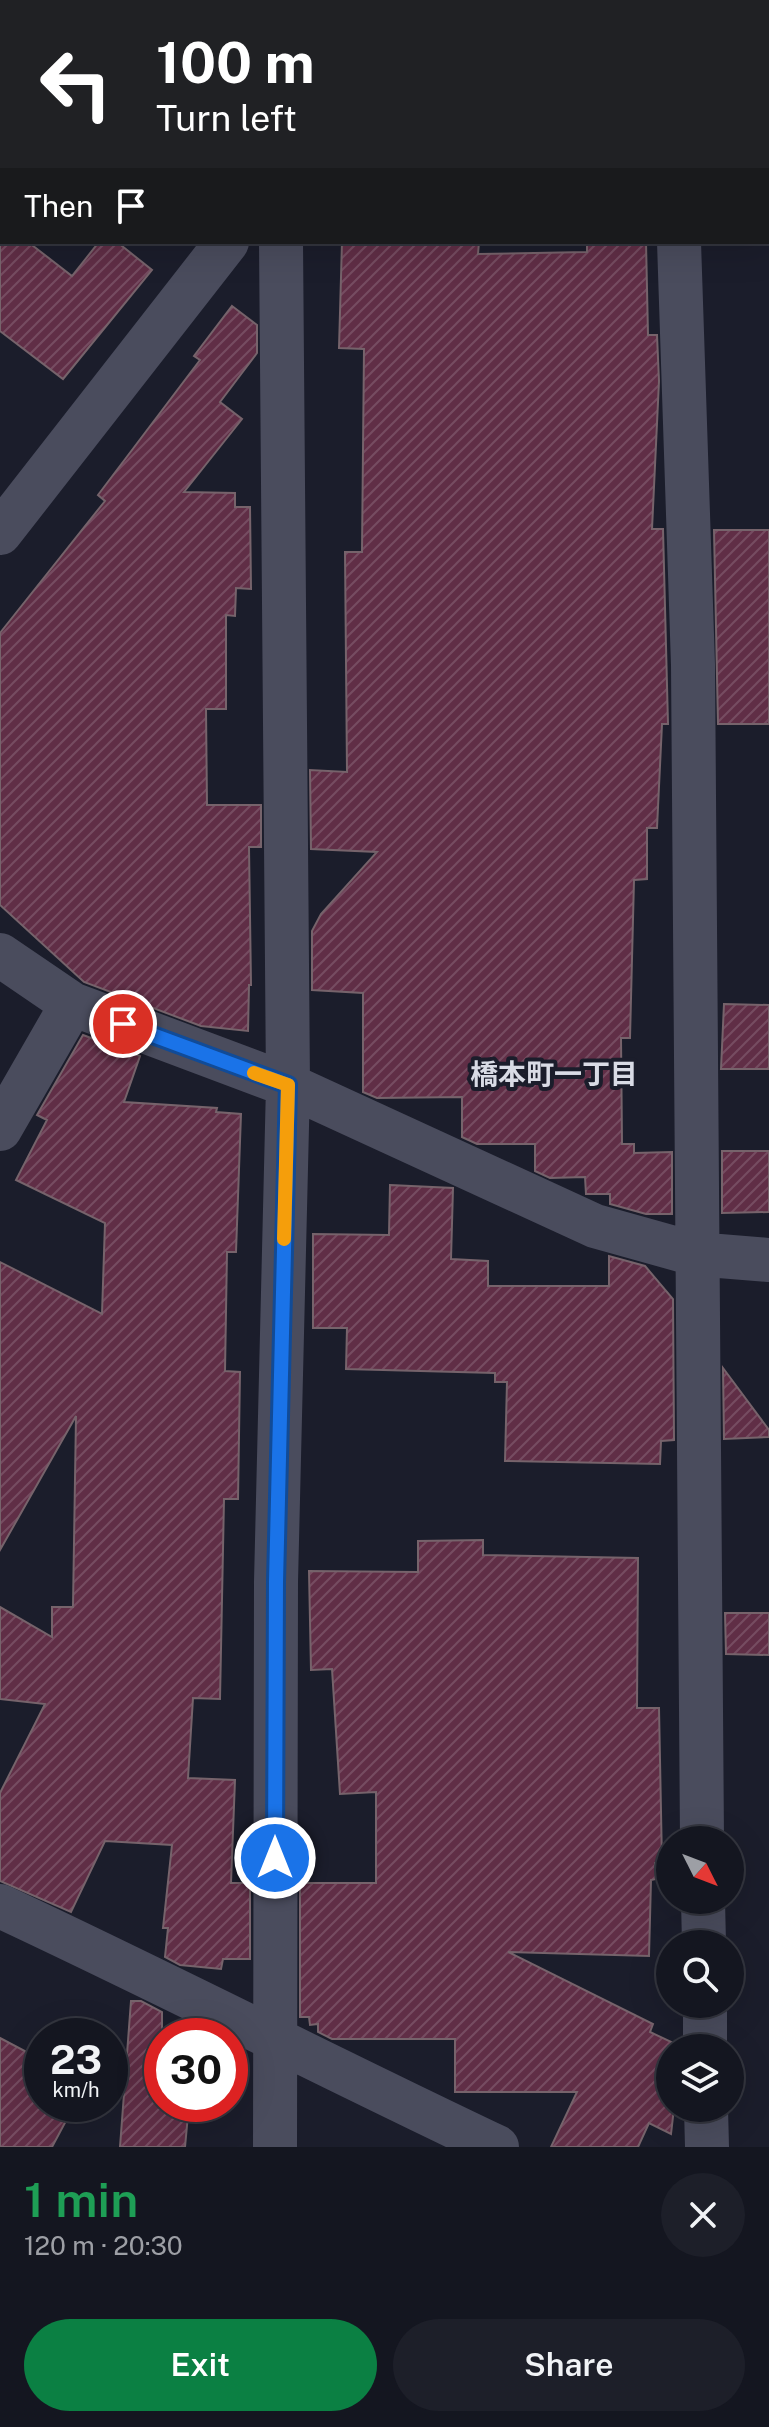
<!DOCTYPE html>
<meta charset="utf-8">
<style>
:root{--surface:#141620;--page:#1d1f29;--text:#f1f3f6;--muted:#9d9fa5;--line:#33353e;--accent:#0b8043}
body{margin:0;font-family:"Public Sans","Noto Sans JP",sans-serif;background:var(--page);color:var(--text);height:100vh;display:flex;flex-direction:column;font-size:30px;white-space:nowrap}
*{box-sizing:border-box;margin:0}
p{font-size:26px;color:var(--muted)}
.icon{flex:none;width:44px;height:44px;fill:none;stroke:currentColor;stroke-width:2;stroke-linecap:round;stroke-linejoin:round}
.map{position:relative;height:2147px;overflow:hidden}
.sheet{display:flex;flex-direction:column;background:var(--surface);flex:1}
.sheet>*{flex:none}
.top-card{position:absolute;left:0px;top:0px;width:770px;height:244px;box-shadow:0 8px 32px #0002,0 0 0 2px var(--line);background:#202124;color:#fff;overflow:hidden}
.needle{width:52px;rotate:132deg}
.fabs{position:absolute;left:656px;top:1826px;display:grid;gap:16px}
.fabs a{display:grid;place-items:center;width:88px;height:88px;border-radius:50%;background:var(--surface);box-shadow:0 8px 32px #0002,0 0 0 2px var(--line);font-size:40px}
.speed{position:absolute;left:24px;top:2018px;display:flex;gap:16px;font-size:40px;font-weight:700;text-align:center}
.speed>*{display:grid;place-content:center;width:104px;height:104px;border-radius:50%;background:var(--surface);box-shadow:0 8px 32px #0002,0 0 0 2px var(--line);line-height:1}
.speed small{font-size:20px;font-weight:400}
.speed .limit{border:12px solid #d22;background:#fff;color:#111}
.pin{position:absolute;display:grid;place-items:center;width:68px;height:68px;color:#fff;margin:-34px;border:4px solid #fff;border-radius:50%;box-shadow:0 2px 8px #0007}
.me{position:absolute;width:88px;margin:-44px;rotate:0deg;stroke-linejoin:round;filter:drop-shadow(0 0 6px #0008)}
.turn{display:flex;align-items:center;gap:28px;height:168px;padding:0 24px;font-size:36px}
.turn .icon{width:104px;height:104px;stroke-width:2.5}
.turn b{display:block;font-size:56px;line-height:68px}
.then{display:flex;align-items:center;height:76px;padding:0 24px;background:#0003;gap:16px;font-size:30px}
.round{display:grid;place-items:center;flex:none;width:84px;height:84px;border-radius:42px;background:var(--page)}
.overview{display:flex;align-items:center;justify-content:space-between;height:136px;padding:0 24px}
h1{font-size:48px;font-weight:600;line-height:60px;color:#1e9e55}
.button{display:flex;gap:16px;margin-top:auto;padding:16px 24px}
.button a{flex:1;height:92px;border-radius:48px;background:var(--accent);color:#fff;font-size:32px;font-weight:600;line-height:92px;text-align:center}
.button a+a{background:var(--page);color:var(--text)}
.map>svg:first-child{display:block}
.building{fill:url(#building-hatch);stroke:#76636b;stroke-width:2}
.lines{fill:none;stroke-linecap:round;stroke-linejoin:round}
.minor{stroke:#4a4c5d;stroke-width:44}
.route-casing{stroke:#114b97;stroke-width:20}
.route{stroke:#1a73e8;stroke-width:14}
.slow{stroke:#f59e0b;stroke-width:14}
.labels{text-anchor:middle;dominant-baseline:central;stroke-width:8;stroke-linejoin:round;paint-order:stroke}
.neighbourhood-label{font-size:28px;font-weight:bold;fill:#d9dbe5;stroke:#1b1d2b}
</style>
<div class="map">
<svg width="769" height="2147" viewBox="0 0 769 2147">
<defs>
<pattern id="building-hatch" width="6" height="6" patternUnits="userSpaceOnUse" patternTransform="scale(2)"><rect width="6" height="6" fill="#602e46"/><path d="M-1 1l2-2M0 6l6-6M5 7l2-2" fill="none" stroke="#764c61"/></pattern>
</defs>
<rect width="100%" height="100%" fill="#1b1d2b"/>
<!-- building -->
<path class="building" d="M 0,220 L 2,242 L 28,242 L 72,276 L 99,242 L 117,242 L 152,270 L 63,379 L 0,331 Z
M 342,242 L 479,242 L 478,254 L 587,252 L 587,242 L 646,242 L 648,335 L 657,335 L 659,381 L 652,529 L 663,529 L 668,724 L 662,724 L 657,828 L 647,828 L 647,879 L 634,880 L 630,1038 L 621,1038 L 622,1144 L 634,1144 L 634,1153 L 672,1152 L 672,1214 L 646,1214 L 610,1204 L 610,1194 L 586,1194 L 585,1177 L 550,1178 L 535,1171 L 535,1144 L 477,1144 L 462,1137 L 462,1097 L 377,1098 L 363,1092 L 363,993 L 312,990 L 312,931 L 321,914 L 377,852 L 311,849 L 310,770 L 347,772 L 345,552 L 362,552 L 364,349 L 339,348 Z
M 232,306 L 257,325 L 257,353 L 220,402 L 242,419 L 184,492 L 235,493 L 235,507 L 250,507 L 251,589 L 236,588 L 235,616 L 226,615 L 226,709 L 206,709 L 207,805 L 261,805 L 261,847 L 249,847 L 251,985 L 249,985 L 248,1031 L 201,1026 L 84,982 L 0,905 L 0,633 L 105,501 L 98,495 L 200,360 L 194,356 Z
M 714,530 L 769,530 L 769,724 L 718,724 Z
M 724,1004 L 769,1005 L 769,1069 L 721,1069 Z
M 83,1035 L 140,1056 L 124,1102 L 217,1108 L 216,1112 L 241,1114 L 236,1252 L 227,1252 L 225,1371 L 240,1372 L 238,1499 L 224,1499 L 220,1699 L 193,1698 L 188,1778 L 235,1780 L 231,1883 L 250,1883 L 250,1959 L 223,1959 L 221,1969 L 180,1965 L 165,1957 L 168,1928 L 163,1928 L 172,1845 L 105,1841 L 71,1912 L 0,1881 L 0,1793 L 45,1704 L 0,1699 L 0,1607 L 52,1637 L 52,1607 L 73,1607 L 76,1416 L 0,1550 L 0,1262 L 102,1314 L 105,1223 L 16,1180 L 47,1120 L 37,1115 Z
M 722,1151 L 769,1151 L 769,1212 L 722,1213 Z
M 390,1185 L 453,1188 L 451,1259 L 488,1261 L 488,1286 L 609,1286 L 609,1256 L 645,1266 L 673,1299 L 674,1440 L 661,1441 L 660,1464 L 505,1461 L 507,1382 L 495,1382 L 495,1373 L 346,1369 L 347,1328 L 313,1328 L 313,1234 L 389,1235 Z
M 723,1368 L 769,1430 L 769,1437 L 724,1439 Z
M 483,1540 L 483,1555 L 638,1558 L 637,1708 L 659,1708 L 662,1863 L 655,1863 L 656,1879 L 651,1880 L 649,1956 L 508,1952 L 653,2024 L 650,2032 L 680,2046 L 670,2048 L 670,2108 L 674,2108 L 671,2134 L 649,2123 L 638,2147 L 551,2147 L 577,2092 L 455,2092 L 455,2039 L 332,2039 L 318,2032 L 318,2024 L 310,2025 L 309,2017 L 300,2017 L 300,1883 L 376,1883 L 376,1792 L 340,1794 L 332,1669 L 311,1670 L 309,1571 L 418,1572 L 418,1541 Z
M 725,1613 L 769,1613 L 769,1655 L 726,1654 Z
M 131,2001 L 141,2001 L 162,2012 L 162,2104 L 189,2104 L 185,2147 L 120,2147 Z
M 0,2038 L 42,2060 L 42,2104 L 75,2104 L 52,2147 L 0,2147 Z"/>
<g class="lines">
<!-- minor -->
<path class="minor" d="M 247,0 L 247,2
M 680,2 L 680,0
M 768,161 L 769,161
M 679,242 L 693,665 L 702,1840
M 0,533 L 227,242
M 0,955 L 72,1004 L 288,1085 L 595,1226 L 695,1254 L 769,1260
M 0,1129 L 72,1004
M 703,1900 L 704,1944
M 0,1906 C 167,1984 330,2068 497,2147
M 705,2004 L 705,2048
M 706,2108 L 707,2147
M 275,2147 L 276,1582 L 288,1085 L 281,242"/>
</g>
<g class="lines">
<!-- route casing -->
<g class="route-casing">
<path id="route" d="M 123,1024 L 288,1085 L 276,1582 L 275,1858"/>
</g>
<!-- route -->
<use href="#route" class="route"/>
<!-- slow -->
<path class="slow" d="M 254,1073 L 288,1085 L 284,1239"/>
</g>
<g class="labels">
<!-- neighbourhood labels -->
<g class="neighbourhood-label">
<text x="554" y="1073">橋本町一丁目</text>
</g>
</g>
</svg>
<div class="fabs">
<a><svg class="needle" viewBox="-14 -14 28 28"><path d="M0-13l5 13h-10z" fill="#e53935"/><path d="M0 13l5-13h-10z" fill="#9d9fa5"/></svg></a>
<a><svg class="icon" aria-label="search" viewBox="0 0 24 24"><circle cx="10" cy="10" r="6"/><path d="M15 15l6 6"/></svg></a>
<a><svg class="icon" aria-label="layers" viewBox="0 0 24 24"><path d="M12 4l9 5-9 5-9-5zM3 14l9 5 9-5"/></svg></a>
</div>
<div class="speed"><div>23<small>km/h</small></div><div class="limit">30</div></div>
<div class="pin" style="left:123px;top:1024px;background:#d93025"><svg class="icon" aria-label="arrive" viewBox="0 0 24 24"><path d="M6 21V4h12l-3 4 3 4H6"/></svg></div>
<svg class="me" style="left:275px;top:1858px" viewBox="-20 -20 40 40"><circle r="17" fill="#1a73e8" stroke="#fff" stroke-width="3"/><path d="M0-11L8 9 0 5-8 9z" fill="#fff"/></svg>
<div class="top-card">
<div class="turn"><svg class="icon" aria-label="left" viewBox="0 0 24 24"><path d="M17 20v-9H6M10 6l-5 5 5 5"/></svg><div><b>100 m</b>Turn left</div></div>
<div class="then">Then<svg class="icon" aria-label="arrive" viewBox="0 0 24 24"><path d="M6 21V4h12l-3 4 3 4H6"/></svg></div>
</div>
</div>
<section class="sheet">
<div class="overview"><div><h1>1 min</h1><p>120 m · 20:30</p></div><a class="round"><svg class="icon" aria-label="close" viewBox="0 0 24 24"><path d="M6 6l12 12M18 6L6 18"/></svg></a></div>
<div class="button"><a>Exit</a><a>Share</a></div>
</section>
